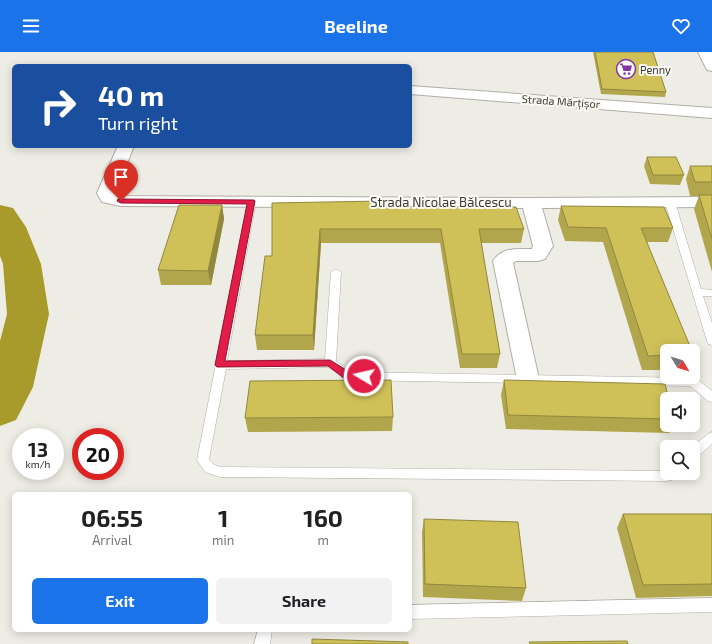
<!DOCTYPE html>
<meta charset="utf-8">
<style>
:root{--surface:#fff;--page:#f2f2f2;--text:#202124;--muted:#757577;--accent:#1a73e8}
body{margin:0;font-family:"Exo 2",sans-serif;background:var(--page);color:var(--text);height:100vh;display:flex;flex-direction:column;font-size:15px;white-space:nowrap}
*{box-sizing:border-box;margin:0}
p{font-size:13px;color:var(--muted)}
.icon{flex:none;width:22px;height:22px;fill:none;stroke:currentColor;stroke-width:2;stroke-linecap:round;stroke-linejoin:round}
.map{position:relative;flex:1;overflow:hidden}
.details{position:absolute;left:12px;top:440px;width:400px;height:140px;display:flex;flex-direction:column;background:var(--surface);border-radius:6px;box-shadow:0 2px 10px #0003}
.details>*{flex:none}
.banner{position:absolute;left:12px;top:12px;width:400px;height:84px;border-radius:6px;box-shadow:0 2px 10px #0003;background:#1a4fa0;color:#fff;overflow:hidden}
.needle{width:26px;rotate:128deg}
.buttons{position:absolute;left:660px;top:292px;display:grid;gap:8px}
.buttons a{display:grid;place-items:center;width:40px;height:40px;border-radius:6px;background:var(--surface);box-shadow:0 2px 10px #0003;font-size:20px}
.speed{position:absolute;left:12px;top:376px;display:flex;gap:8px;font-size:20px;font-weight:700;text-align:center}
.speed>*{display:grid;place-content:center;width:52px;height:52px;border-radius:50%;background:var(--surface);box-shadow:0 2px 10px #0003;line-height:1}
.speed small{font-size:10px;font-weight:400}
.speed .limit{border:6px solid #d22;background:#fff;color:#111}
.pin{position:absolute;display:grid;place-items:center;width:34px;height:34px;color:#fff;margin:-41px -17px;border-radius:50% 50% 50% 0;rotate:-45deg;box-shadow:0 0 4px #0007}
.pin .icon{rotate:45deg}
.me{position:absolute;width:44px;margin:-22px;rotate:279deg;stroke-linejoin:round;filter:drop-shadow(0 0 3px #0008)}
.turn{display:flex;align-items:center;gap:14px;height:84px;padding:0 20px;font-size:18px}
.turn .icon{width:52px;height:52px;stroke-width:2.5}
.turn b{display:block;font-size:28px;line-height:34px}
.eta{display:flex;justify-content:space-evenly;align-items:center;height:68px;text-align:center}
.eta b{font-size:24px;font-weight:700;line-height:28px}
.cta{display:flex;gap:8px;margin-top:auto;padding:8px 20px}
.cta a{flex:1;height:46px;border-radius:6px;background:var(--accent);color:#fff;font-size:16px;font-weight:700;line-height:46px;text-align:center}
.cta a+a{background:var(--page);color:var(--text)}
header{display:flex;justify-content:space-between;align-items:center;height:52px;padding:0 20px;background:var(--accent);color:#fff;font-size:18px;font-weight:700}
.map>svg:first-child{display:block}
.lines{fill:none;stroke-linecap:round;stroke-linejoin:round}
.river{fill:#a89a2b;fill-rule:evenodd}
.service-casing{stroke:#afaea6;stroke-width:1}
.minor-casing{stroke:#afaea6;stroke-width:2}
.tertiary-casing{stroke:#afaea6;stroke-width:2}
.service{fill:#fff;fill-rule:evenodd}
.minor{fill:#fff;fill-rule:evenodd}
.tertiary{fill:#fff;fill-rule:evenodd}
.wall{fill:#b2a64c}
.shaded-wall{fill:#91873e}
.building{fill:#cfc158;stroke:#91873e}
.route{fill:#e11d48;stroke:#92132f}
.labels{text-anchor:middle;dominant-baseline:central;stroke-width:4;stroke-linejoin:round;paint-order:stroke}
.far-poi-label{font-size:11px;fill:#3a3a37;stroke:#fbfaf2;text-anchor:start}
.far-street-label{font-size:11px;fill:#3a3a37;stroke:#fbfaf2}
.street-label{font-size:13px;fill:#3a3a37;stroke:#fbfaf2}
</style>
<header><svg class="icon" aria-label="menu" viewBox="0 0 24 24"><path d="M4 6h16M4 12h16M4 18h16"/></svg>Beeline<svg class="icon" aria-label="heart" viewBox="0 0 24 24"><path d="M12 20l-8-8c-3-5 5-10 8-4 3-6 11-1 8 4z"/></svg></header>
<div class="map">
<svg width="712" height="592" viewBox="0 0 712 592">
<rect width="100%" height="100%" fill="#eeede5"/>
<g class="lines">
<!-- river -->
<path class="river" d="M 0,153 L 13,156 L 26,175 L 41,212 L 49,262 L 33,335 L 16,368 L 0,374 L 0,289 L 7,262 L 3,212 L 0,204 Z"/>
<!-- service casing -->
<g class="service-casing">
<path id="service" d="M 252,146 L 256,149 L 227,309 L 325,307 L 331,220 L 336,217 L 341,220 L 336,309 L 351,320 L 693,326 L 697,327 L 712,339 L 712,350 L 708,349 L 690,334 L 349,328 L 328,315 L 226,317 L 209,407 L 213,412 L 220,415 L 664,419 L 667,417 L 667,421 L 676,421 L 672,428 L 667,429 L 220,425 L 205,420 L 197,408 L 248,149 Z
M 670,147 L 675,150 L 701,237 L 712,238 L 712,244 L 703,244 L 712,271 L 712,293 L 708,292 L 707,289 L 665,150 Z
M 712,380 L 712,392 L 697,405 L 693,406 L 693,395 L 692,395 L 708,382 Z
M 712,546 L 712,560 L 410,567 L 410,553 Z
M 258,578 L 272,578 L 270,592 L 254,592 Z"/>
</g>
<!-- minor casing -->
<g class="minor-casing">
<path id="minor" d="M 410,34 L 712,56 L 712,66 L 410,42 Z
M 118,94 L 134,94 L 115,141 L 121,144 L 531,146 L 712,145 L 712,155 L 542,156 L 553,194 L 545,207 L 538,209 L 516,209 L 513,211 L 539,327 L 536,333 L 528,335 L 520,333 L 517,327 L 493,209 C 502,195 517,197 532,197 L 533,194 L 523,156 L 121,154 L 102,150 L 97,141 Z"/>
</g>
<!-- tertiary casing -->
<g class="tertiary-casing">
<path id="tertiary" d="M 698,0 L 712,0 L 712,19 L 707,18 Z"/>
</g>
<!-- service -->
<use href="#service" class="service"/>
<!-- minor -->
<use href="#minor" class="minor"/>
<!-- tertiary -->
<use href="#tertiary" class="tertiary"/>
</g>
<!-- wall -->
<path class="wall" d="M 593,0 L 653,0 L 666,40 L 665,45 L 601,42 Z
M 647,105 L 684,123 L 680,133 L 650,132 L 644,114 Z
M 690,114 L 712,114 L 712,220 L 694,157 L 699,144 L 690,144 L 686,127 Z
M 272,151 L 381,154 L 524,177 L 521,191 L 481,191 L 500,302 L 497,316 L 460,316 L 440,191 L 321,191 L 314,298 L 257,298 L 255,283 L 272,204 Z
M 222,153 L 224,167 L 211,233 L 161,233 L 158,218 Z
M 561,154 L 673,176 L 668,190 L 647,190 L 667,299 L 667,318 L 642,318 L 603,190 L 565,189 L 558,168 Z
M 504,328 L 667,347 L 667,373 L 673,373 L 669,381 L 506,377 L 501,343 Z
M 393,365 L 392,379 L 248,380 L 245,366 Z
M 623,462 L 712,462 L 712,544 L 636,546 L 617,476 Z
M 424,467 L 526,536 L 522,549 L 423,545 L 422,480 Z"/>
<!-- shaded-wall -->
<path class="shaded-wall" d="M 222,153 L 224,167 L 211,233 L 208,219 Z
M 320,177 L 321,191 L 314,298 L 313,283 Z"/>
<!-- building -->
<path class="building" d="M 595,0 L 653,0 L 666,40 L 602,37 Z
M 647,105 L 676,105 L 684,123 L 653,123 Z
M 690,114 L 712,114 L 712,130 L 695,130 Z
M 699,143 L 712,143 L 712,187 Z
M 381,149 L 381,154 L 516,155 L 524,177 L 479,177 L 500,302 L 462,302 L 441,177 L 320,177 L 313,283 L 255,283 L 265,204 L 272,204 L 272,151 Z
M 179,153 L 222,153 L 208,219 L 158,218 Z
M 561,154 L 664,155 L 673,176 L 641,176 L 692,299 L 667,299 L 667,303 L 648,304 L 606,176 L 568,175 Z
M 391,328 L 393,365 L 245,366 L 250,329 Z
M 504,328 L 665,332 L 669,347 L 667,347 L 667,367 L 508,363 Z
M 623,462 L 712,462 L 712,532 L 643,533 Z
M 424,467 L 518,470 L 526,536 L 425,532 Z
M 312,587 L 408,590 L 408,592 L 312,592 Z
M 627,589 L 628,592 L 530,592 L 529,590 Z"/>
<!-- route -->
<path class="route" d="M 118,147 L 254,148 L 255,149 L 225,309 L 330,308 L 351,321 L 367,322 L 368,324 L 367,327 L 345,327 L 328,314 L 217,315 L 215,313 L 247,152 L 121,151 L 117,149 Z"/>
<!-- icons -->
<defs>
<g id="supermarket-ring" transform="scale(1)"><circle r="9.5" fill="#fbfaf2" stroke="#8135a6" stroke-width="1.5"/><path d="M-6-5.5h2.5l.6 2H6L4.5 2H-2.5L-4.4-4H-6ZM-1.5 3.2a1.3 1.3 0 1 0 .1 0ZM3 3.2a1.3 1.3 0 1 0 .1 0Z" fill="#8135a6"/></g>
</defs>
<g fill-rule="evenodd">
<use href="#supermarket-ring" x="626" y="17"/>
</g>
<g class="labels">
<!-- far-poi labels -->
<g class="far-poi-label">
<text x="640" y="17">Penny</text>
</g>
<!-- far-street labels -->
<g class="far-street-label">
<text transform="translate(561 49) rotate(4)">Strada Mărțișor</text>
</g>
<!-- street labels -->
<g class="street-label">
<text x="441" y="150">Strada Nicolae Bălcescu</text>
</g>
</g>
</svg>
<div class="buttons">
<a><svg class="needle" viewBox="-14 -14 28 28"><path d="M0-13l5 13h-10z" fill="#e53935"/><path d="M0 13l5-13h-10z" fill="#757577"/></svg></a>
<a><svg class="icon" aria-label="sound" viewBox="0 0 24 24"><path d="M4 9h4l5-4v14l-5-4H4zM17 9q2 3 0 6"/></svg></a>
<a><svg class="icon" aria-label="search" viewBox="0 0 24 24"><circle cx="10" cy="10" r="6"/><path d="M15 15l6 6"/></svg></a>
</div>
<div class="speed"><div>13<small>km/h</small></div><div class="limit">20</div></div>
<div class="pin" style="left:121px;top:149px;background:#d93025"><svg class="icon" aria-label="arrive" viewBox="0 0 24 24"><path d="M6 21V4h12l-3 4 3 4H6"/></svg></div>
<svg class="me" style="left:364px;top:324px" viewBox="-20 -20 40 40"><circle r="17" fill="#e11d48" stroke="#fff" stroke-width="3"/><path d="M0-11L8 9 0 5-8 9z" fill="#fff"/></svg>
<div class="banner">
<div class="turn"><svg class="icon" aria-label="right" viewBox="0 0 24 24"><path d="M7 20v-9h11M14 6l5 5-5 5"/></svg><div><b>40 m</b>Turn right</div></div>
</div>
<section class="details">
<div class="eta">
<div><b>06:55</b><p>Arrival</p></div>
<div><b>1</b><p>min</p></div>
<div><b>160</b><p>m</p></div>
</div>
<div class="cta"><a>Exit</a><a>Share</a></div>
</section>
</div>
